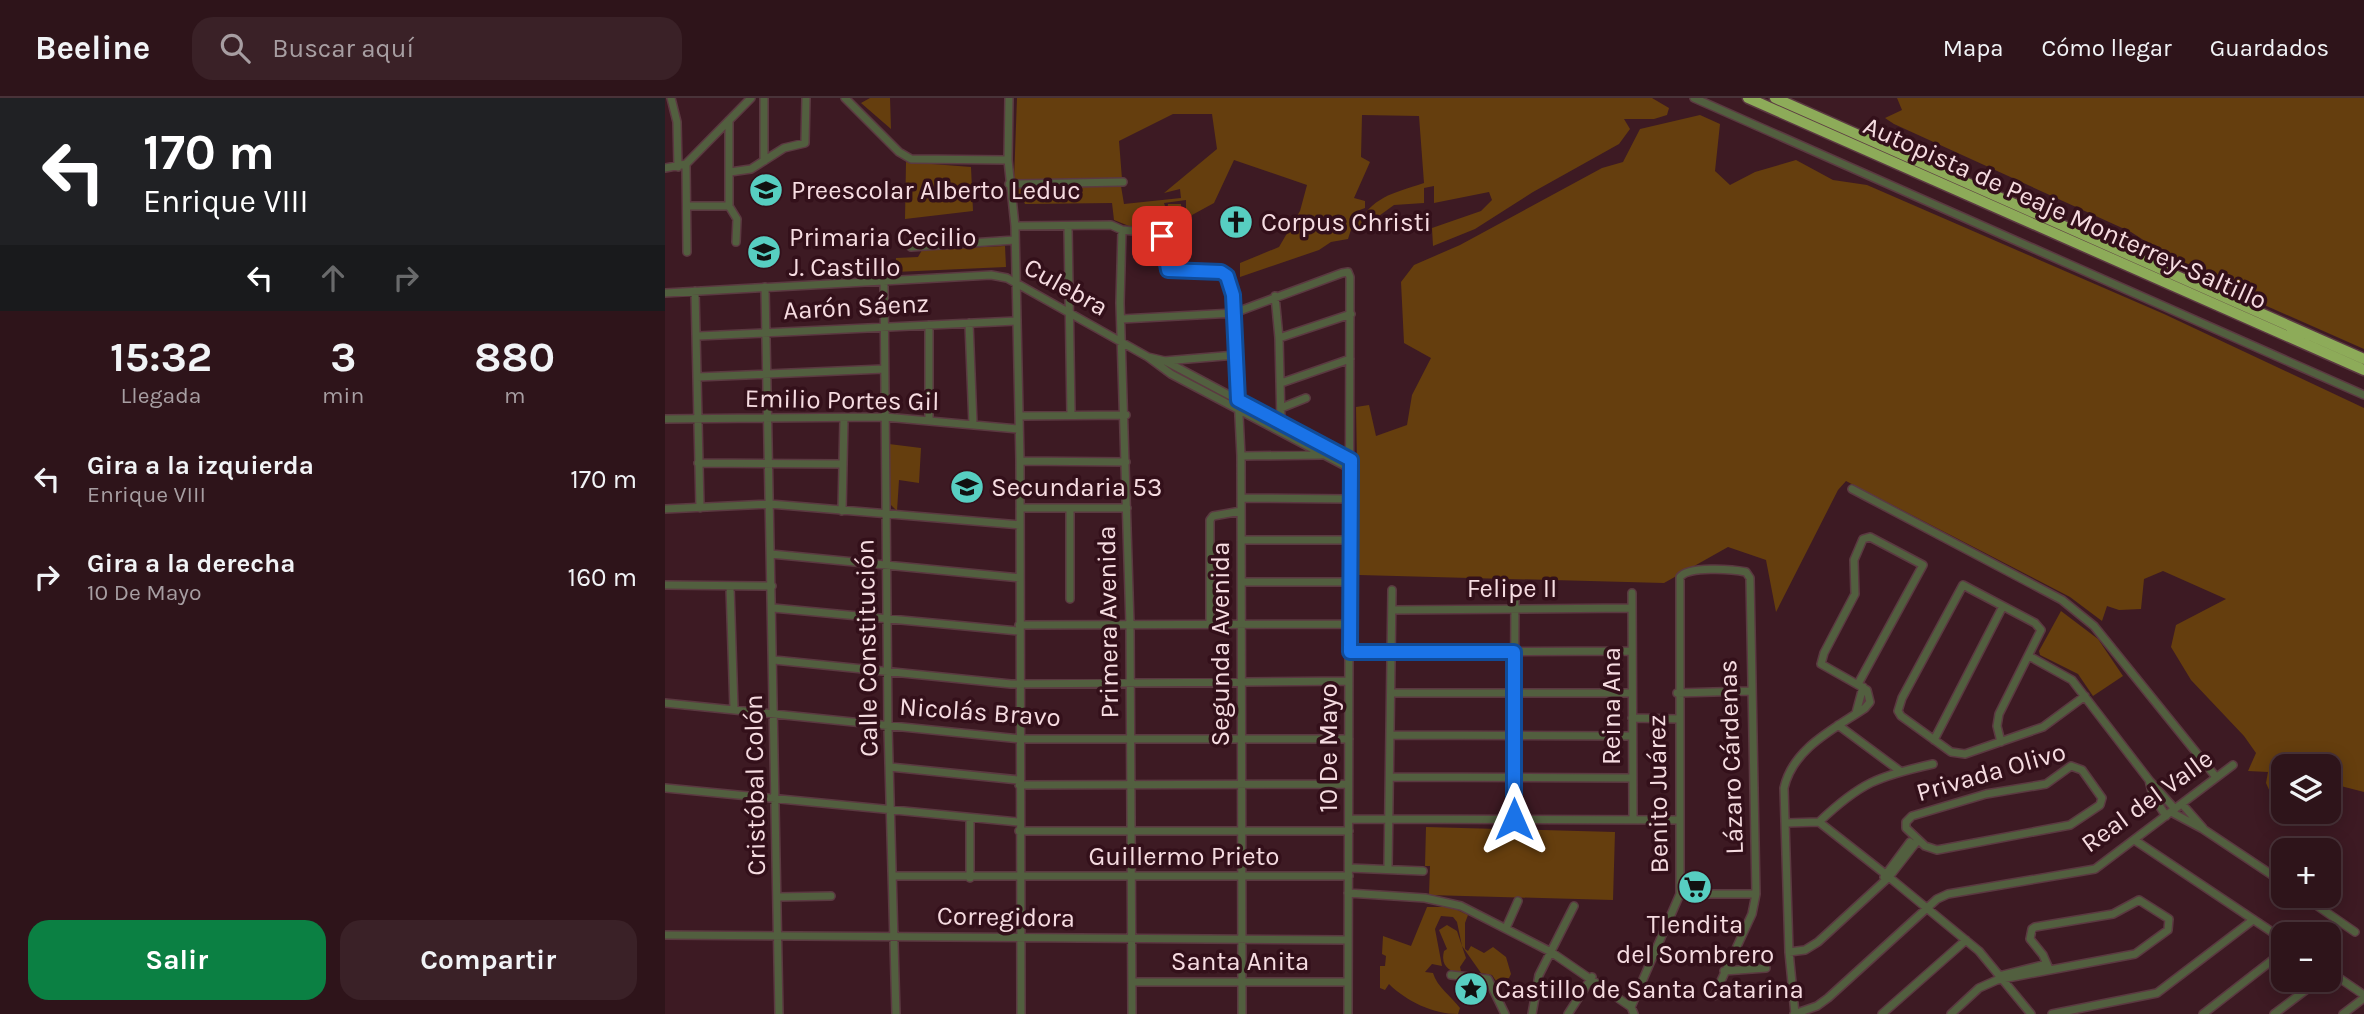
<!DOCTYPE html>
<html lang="es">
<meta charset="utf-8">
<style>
:root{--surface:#2e141a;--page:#3a2127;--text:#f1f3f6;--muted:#a79ea2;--line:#493339;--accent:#0b8043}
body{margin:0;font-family:Karla,sans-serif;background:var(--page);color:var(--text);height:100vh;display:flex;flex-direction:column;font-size:26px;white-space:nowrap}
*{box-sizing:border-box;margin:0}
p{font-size:23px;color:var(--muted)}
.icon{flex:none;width:38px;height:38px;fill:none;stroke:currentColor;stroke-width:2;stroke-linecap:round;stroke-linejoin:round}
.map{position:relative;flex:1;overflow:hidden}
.panel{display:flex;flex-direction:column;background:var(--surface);width:665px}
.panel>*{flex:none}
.top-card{background:#202124;color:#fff;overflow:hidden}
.controls{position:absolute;left:1606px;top:656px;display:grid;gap:14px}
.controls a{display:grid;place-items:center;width:70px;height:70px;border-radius:14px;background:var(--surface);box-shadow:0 4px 18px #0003,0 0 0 2px var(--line);font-size:35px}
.pin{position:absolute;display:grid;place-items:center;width:60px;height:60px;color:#fff;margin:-30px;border-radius:14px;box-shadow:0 4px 10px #0006}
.me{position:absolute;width:77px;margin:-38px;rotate:0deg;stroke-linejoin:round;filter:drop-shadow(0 0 5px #0008)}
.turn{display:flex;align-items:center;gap:24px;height:147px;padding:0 28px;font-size:32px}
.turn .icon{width:91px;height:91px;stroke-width:2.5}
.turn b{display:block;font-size:49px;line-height:60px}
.lanes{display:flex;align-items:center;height:66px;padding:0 28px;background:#0003;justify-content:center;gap:35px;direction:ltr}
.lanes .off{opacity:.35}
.eta{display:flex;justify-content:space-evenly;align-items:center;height:119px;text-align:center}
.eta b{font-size:42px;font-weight:700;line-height:49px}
.action{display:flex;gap:14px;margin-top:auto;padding:14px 28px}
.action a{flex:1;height:80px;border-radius:21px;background:var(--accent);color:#fff;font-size:28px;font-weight:700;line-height:80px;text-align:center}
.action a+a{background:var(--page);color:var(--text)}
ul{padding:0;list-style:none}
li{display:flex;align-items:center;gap:21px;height:98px;padding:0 28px}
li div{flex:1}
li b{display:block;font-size:26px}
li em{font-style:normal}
header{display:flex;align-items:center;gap:42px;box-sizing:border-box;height:98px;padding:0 35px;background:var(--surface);border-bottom:2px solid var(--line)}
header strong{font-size:33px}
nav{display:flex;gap:38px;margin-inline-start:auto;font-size:24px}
.search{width:490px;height:63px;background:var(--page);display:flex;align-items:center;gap:18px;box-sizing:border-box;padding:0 24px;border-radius:21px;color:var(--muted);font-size:26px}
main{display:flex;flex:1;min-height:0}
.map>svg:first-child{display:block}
.green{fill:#653e0e}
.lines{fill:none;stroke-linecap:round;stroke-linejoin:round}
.minor-casing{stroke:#5b3941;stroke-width:10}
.highway-casing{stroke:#5b3941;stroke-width:13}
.minor{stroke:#525f3f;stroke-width:7}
.highway{stroke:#8dab59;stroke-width:10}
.route-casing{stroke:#114b97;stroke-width:18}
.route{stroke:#1a73e8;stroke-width:12}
.labels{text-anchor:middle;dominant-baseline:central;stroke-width:7;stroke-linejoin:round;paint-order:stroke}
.poi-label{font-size:26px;fill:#f6dce1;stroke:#33101a;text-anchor:start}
.street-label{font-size:26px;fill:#f6dce1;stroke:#33101a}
</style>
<header>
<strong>Beeline</strong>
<div class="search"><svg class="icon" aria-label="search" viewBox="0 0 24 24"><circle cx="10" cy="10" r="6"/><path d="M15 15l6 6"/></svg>Buscar aquí</div>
<nav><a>Mapa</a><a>Cómo llegar</a><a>Guardados</a></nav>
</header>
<main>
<section class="panel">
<div class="top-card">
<div class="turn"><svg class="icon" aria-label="left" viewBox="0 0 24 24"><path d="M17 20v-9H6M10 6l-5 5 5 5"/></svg><div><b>170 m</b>Enrique VIII</div></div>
<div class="lanes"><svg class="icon" aria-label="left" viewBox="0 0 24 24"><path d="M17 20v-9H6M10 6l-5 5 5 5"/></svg><svg class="icon off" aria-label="ahead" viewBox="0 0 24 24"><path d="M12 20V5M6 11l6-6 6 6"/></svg><svg class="icon off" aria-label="right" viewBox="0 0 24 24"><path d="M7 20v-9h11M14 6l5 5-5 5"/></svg></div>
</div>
<div class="eta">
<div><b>15:32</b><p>Llegada</p></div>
<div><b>3</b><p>min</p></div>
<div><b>880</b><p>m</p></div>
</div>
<ul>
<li><svg class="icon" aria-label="left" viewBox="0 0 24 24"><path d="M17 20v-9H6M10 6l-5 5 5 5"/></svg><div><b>Gira a la izquierda</b><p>Enrique VIII</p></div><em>170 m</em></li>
<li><svg class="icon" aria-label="right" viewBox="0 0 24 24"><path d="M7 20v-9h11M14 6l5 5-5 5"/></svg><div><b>Gira a la derecha</b><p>10 De Mayo</p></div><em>160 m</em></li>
</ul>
<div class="action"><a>Salir</a><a>Compartir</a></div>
</section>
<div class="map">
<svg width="1699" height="916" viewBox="0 0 1699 916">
<rect width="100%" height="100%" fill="#3d1a23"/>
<!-- green -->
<path class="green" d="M 205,0 L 225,0 L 226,31 L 196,5 Z
M 352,0 L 987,0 L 1004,10 L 1002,17 L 989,21 L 959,21 L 965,31 L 954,46 L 868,94 L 810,131 L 768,148 L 767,130 L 816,113 L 827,102 L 824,94 L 769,105 L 769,88 L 759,90 L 759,105 L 729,107 L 696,131 L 689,131 C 708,98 726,96 759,85 L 754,18 L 697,17 L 696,59 L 705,64 L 689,100 L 700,103 L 700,110 L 692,113 L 683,141 L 666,144 L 654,152 L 575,179 L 575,165 L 614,149 L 635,113 L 642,87 L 569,62 L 549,105 L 527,117 L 521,127 L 521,102 L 499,105 L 501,111 L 489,111 L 489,128 L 464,128 L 449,122 L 447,105 L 360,106 L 357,99 L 349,95 L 350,89 L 456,88 L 459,106 L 516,100 L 515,91 L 499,95 L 552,51 L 547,16 L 508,16 L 454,43 L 457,81 L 349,82 Z
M 1232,0 L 1699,0 L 1699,251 L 1534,178 L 1466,134 L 1229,26 L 1220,20 L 1237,12 Z
M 1035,17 L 1055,26 L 1050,73 L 1065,87 L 1090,74 L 1131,62 L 1168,82 L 1202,87 L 1499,216 L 1699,310 L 1699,694 L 1664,685 L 1664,668 L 1619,668 L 1619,676 L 1605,694 L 1601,685 L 1603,674 L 1583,673 L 1591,655 L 1579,638 L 1526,582 L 1506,549 L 1511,527 L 1561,501 L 1498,473 L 1479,481 L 1476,511 L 1454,512 L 1442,508 L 1437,523 L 1405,499 L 1181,383 L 1173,392 L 1111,514 L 1101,462 L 1063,449 L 999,485 L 694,477 L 691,309 L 704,307 L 711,338 L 742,327 L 747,297 L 766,260 L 739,245 L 736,184 L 749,167 L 795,147 L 937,70 L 958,64 L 975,31 Z
M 241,64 L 306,69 L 308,113 L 240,121 Z
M 503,106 L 516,106 L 517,130 L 491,130 L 490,114 L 502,113 Z
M 340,148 L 341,169 L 230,174 L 231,160 L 253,159 L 257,152 Z
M 224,346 L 256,350 L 254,385 L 234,382 L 232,413 L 224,405 Z
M 1396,513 L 1433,541 L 1458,578 L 1428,598 L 1413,576 L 1375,557 L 1374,553 Z
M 761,729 L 950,734 L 948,802 L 764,797 L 765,768 L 760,768 Z
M 762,809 L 786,809 L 803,817 L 800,825 L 800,851 L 803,853 L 806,848 L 819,855 L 828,849 L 841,859 L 846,876 L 844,880 L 831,883 L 827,877 L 816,875 L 797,848 L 792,824 L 788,819 L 776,818 L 770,831 L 777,868 L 767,866 L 760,874 L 768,875 C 772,889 786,898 795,910 L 793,916 C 768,916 741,903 724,886 L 720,892 L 715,890 L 715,868 L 720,868 L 721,858 L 717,856 L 718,838 L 746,848 Z
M 782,827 L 792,833 L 801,860 L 795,869 L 797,877 C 785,873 775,869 779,853 L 782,851 L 774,832 Z"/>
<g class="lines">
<!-- minor casing -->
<g class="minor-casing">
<path id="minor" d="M 6,0 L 12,24 L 13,69
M 180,0 L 234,54 L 246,61 L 343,62
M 344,0 L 343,62 L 350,128 L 355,363 L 356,916
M 1029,0 L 1699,297
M 64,23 L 64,108 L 72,121 L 71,144
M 99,63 L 99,0
M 21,66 L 22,154
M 0,70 L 21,66 L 86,0
M 65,74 L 86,71 L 119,50 L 140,45 L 141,0
M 344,86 L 458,84
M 22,108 L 64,108
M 350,128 L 446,127 L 457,132 L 491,135 L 498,140 L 503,172 L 556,174 L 562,178 L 568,197 L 576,358 L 577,916
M 403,128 L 406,317
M 457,132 L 455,205 L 465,527 L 467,916
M 246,149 L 350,142
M 219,184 L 223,629 L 231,916
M 100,189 L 114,916
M 30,193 L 35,410
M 0,195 L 326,177 L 342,180 L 483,259 L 500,263 L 686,362
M 610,198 L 614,240 L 616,326
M 457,221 L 569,215 L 677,175 L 683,174 L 685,179 L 683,916
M 304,225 L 308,327
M 33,238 L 351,223
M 614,240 L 686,216
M 483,259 L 506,276 L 686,371
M 499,263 L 571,257
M 32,279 L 219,271
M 616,285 L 685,261
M 616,310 L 641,300
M 354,318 L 461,317
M 0,321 L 220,319 L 354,331
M 264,323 L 264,227
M 576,358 L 657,357
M 355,363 L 461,364
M 33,365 L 178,366
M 1187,391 L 1397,502 L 1429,528 L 1551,679
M 576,400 L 685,401
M 355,410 L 462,410
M 0,411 L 105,406 L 355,427
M 405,411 L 405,501
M 177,413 L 179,320
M 576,442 L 685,442
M 106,456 L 355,480
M 577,484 L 685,484
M 0,487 L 107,488
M 65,489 L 69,611
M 967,495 L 968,721
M 108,510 L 354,533
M 727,512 L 967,510
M 545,526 L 545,422 L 548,418 L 576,413
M 354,527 L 685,526
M 685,554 L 967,553
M 1364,558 L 1407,582 L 1484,682
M 109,562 L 346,586 L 684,583
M 726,595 L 967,595
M 1012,595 L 1085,593
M 0,605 L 355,641 L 684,641
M 1191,615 L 1198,589
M 967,620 L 1013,621
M 1173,627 L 1235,673
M 727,637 L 967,638
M 1269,642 L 1338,508
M 1336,644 L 1332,628 L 1334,616 L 1376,532 L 1370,525 L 1298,487 L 1237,600 L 1233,613 L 1236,618 L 1286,654 L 1300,656 L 1378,629 L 1420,598
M 1406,668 L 1417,672 L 1437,700 L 1435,707 L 1405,727 L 1272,752 L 1260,748 L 1241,730 L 1241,724 L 1247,718 L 1321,696 L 1381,686 Z
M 225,669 L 354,682
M 726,679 L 967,680
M 354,687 L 683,686
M 0,690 L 354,724
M 1517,706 L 1538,730
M 1506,714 L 1538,731 L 1619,785
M 1501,718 L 1488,698 L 1484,682 L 1510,711
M 305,721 L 305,780
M 684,721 L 1015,722
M 849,721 L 850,492
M 1154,724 C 1195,685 1213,678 1268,666
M 1121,725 L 1154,724 L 1219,775 L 1314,853 L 1366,916
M 354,733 L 684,733
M 1471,743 L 1619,842
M 684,770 L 758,773
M 723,771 L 727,492
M 228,778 L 684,778
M 1219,779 L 1245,744
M 683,795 L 760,800 L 796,808 L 886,854 L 966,909 L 969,916
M 1015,796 L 1091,796
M 1638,798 L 1690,834
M 113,799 L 166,798
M 841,830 L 853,803
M 0,837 L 682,842
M 1124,854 L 1140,852 L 1153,844 L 1224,779 L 1253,742
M 1059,873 L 1101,870
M 1664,873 L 1699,897
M 786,877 L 823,881 L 840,916
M 1334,878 L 1382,866
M 467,884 L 683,884
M 966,909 L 1015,796 L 1015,479 C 1023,468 1067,471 1081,474 L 1085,480 L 1091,796 L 1087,816 L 1049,898
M 867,916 L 874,877 L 909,808
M 903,916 L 927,879
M 1129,916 L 1152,908 L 1163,900 L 1272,801 L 1283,796 L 1430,771 L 1568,667
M 1130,916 L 1124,854 L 1119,690 C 1128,650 1169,631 1200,610 L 1205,604 L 1202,592 L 1156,566 L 1159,555 L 1190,496 L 1189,462 L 1198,441 L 1205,439 L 1258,467 L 1193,586
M 1217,916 L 1301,842
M 1286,916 L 1314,890 L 1332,882 L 1470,856 L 1503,832 L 1504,821 L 1474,802 L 1448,816 L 1370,829 L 1367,831 L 1365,841 L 1378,857 L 1384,871
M 1387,916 L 1492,895 L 1588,822
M 1538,916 L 1619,853
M 1609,916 L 1654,882
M 1678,916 L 1699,900"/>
</g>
<!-- highway casing -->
<g class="highway-casing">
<path id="highway" d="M 1083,0 L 1699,272
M 1110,0 L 1699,261"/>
</g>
<!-- minor -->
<use href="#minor" class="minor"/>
<!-- highway -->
<use href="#highway" class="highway"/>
</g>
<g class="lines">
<!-- route casing -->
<g class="route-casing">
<path id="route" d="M 497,138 L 503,172 L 556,174 L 562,178 L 568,197 L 573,302 L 686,362 L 685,554 L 849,554 L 849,721"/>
</g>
<!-- route -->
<use href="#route" class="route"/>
</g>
<!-- icons -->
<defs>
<g id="school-disc" transform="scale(1.75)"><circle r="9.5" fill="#57cec1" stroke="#33101a"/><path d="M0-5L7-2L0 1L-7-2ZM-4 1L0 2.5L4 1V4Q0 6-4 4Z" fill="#111"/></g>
<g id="church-disc" transform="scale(1.75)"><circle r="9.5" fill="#57cec1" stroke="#33101a"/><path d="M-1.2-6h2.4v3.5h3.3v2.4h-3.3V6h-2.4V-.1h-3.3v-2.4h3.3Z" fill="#111"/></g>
<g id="supermarket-disc" transform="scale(1.75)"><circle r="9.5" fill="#57cec1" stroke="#33101a"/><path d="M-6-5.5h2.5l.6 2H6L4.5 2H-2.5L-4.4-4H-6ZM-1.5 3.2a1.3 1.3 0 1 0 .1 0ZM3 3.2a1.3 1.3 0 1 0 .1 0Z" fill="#111"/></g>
<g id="sight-disc" transform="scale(1.75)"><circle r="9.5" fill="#57cec1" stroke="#33101a"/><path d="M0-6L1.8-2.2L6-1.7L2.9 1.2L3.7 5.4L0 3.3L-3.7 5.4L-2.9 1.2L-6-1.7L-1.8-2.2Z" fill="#111"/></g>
</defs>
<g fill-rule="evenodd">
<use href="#school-disc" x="101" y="92"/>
<use href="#church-disc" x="571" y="124"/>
<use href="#school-disc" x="99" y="154"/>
<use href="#school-disc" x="302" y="389"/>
<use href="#supermarket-disc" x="1030" y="789"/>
<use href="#sight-disc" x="806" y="891"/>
</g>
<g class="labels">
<!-- poi labels -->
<g class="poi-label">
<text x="126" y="92">Preescolar Alberto Leduc</text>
<text x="596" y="124">Corpus Christi</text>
<text x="124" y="139">Primaria Cecilio<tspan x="124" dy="30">J. Castillo</tspan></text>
<text x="326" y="389">Secundaria 53</text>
<text x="1030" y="826" text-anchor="middle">TIendita<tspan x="1030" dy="30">del Sombrero</tspan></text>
<text x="830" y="891">Castillo de Santa Catarina</text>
</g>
<!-- street labels -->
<g class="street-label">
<text transform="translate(1400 115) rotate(24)">Autopista de Peaje Monterrey-Saltillo</text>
<text transform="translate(401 189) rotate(29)">Culebra</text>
<text transform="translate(191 209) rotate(-3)">Aarón Sáenz</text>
<text transform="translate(177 302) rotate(1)">Emilio Portes Gil</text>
<text x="847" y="490">Felipe II</text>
<text transform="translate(443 524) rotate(-91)">Primera Avenida</text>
<text transform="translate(555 546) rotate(-90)">Segunda Avenida</text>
<text transform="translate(202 550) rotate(-91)">Calle Constitución</text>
<text transform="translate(946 608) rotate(-90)">Reina Ana</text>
<text transform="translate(315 614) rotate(4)">Nicolás Bravo</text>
<text transform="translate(663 650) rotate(-90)">10 De Mayo</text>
<text transform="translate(1066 659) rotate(-92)">Lázaro Cárdenas</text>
<text transform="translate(1326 674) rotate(-16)">Privada Olivo</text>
<text transform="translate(90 687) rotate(-91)">Cristóbal Colón</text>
<text transform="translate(993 696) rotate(-91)">Benito Juárez</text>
<text transform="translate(1482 703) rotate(-36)">Real del Valle</text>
<text x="519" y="758">Guillermo Prieto</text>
<text transform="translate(341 819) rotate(1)">Corregidora</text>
<text x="575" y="863">Santa Anita</text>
</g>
</g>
</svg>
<div class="controls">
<a><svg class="icon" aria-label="layers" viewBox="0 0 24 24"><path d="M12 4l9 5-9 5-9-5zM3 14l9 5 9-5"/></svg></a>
<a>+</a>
<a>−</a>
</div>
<div class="pin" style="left:497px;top:138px;background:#d93025"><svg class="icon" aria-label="arrive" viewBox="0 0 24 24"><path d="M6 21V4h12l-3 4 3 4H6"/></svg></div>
<svg class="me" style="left:849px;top:721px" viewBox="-20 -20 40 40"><path d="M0-17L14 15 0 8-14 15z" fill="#1a73e8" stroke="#fff" stroke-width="4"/></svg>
</div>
</main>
